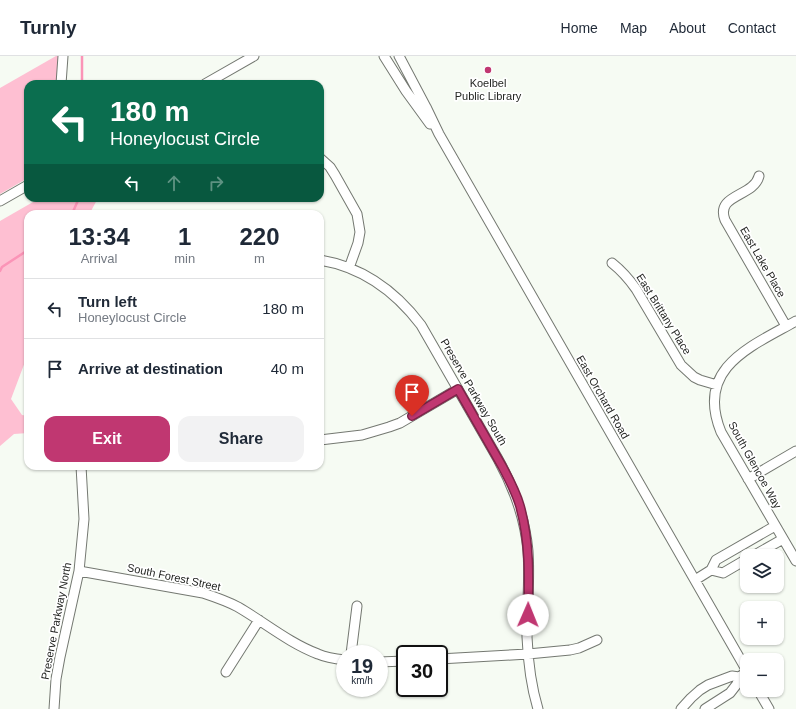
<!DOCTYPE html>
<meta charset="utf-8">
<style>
:root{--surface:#fff;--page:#f2f2f3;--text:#1f2937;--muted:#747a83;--line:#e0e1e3;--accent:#c03771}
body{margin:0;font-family:Helvetica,sans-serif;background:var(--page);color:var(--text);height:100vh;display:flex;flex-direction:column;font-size:15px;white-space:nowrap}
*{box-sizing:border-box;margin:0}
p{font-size:13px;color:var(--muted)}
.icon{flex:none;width:22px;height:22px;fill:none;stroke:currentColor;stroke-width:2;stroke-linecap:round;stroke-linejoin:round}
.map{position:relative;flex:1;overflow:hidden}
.side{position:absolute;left:24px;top:154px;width:300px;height:260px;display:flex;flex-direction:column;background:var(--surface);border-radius:12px;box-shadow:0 1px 3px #0004}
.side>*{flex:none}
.top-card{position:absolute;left:24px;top:24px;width:300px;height:122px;border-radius:12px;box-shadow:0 1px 3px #0004;background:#0b6e4f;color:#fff;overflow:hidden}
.tools{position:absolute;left:740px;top:493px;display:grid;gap:8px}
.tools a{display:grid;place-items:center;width:44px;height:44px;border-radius:8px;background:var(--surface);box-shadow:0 1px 3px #0004;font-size:20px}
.speed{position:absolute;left:336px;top:589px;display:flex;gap:8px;font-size:20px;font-weight:700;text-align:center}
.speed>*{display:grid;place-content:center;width:52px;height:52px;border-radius:50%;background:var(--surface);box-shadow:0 1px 3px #0004;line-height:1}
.speed small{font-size:10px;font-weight:400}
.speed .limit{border:2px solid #111;border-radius:6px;background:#fff;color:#111}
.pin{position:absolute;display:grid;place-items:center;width:34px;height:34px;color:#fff;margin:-41px -17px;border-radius:50% 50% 50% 0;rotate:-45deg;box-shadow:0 0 4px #0007}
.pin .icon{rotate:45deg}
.me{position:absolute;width:44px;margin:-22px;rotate:1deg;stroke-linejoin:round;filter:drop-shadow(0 0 3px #0008)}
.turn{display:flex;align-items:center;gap:14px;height:84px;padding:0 20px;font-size:18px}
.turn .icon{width:52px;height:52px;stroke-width:2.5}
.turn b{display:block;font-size:28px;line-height:34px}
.lanes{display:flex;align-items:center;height:38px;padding:0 20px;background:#0003;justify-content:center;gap:20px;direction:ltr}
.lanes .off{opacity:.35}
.eta{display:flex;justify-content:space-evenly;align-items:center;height:68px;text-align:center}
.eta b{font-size:24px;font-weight:800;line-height:28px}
.button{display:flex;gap:8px;margin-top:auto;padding:8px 20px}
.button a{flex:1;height:46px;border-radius:12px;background:var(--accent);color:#fff;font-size:16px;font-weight:800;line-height:46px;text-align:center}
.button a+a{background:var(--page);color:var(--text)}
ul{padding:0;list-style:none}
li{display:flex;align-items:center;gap:12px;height:60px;padding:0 20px;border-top:1px solid var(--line)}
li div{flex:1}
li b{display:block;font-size:15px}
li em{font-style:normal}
header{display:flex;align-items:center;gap:24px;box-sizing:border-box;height:56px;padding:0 20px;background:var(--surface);border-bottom:1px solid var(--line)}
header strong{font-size:19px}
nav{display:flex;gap:22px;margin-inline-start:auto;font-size:14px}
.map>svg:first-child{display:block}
.green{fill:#febfd2}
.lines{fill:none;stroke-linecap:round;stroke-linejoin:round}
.stream{stroke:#fb94b7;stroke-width:2.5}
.minor-casing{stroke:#747871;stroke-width:11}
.minor{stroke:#fff;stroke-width:9}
.route-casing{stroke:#7d2449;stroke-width:10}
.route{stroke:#c03771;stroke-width:7}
.poi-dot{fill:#c03771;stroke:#fff;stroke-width:1.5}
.labels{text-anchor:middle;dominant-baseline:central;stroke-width:3.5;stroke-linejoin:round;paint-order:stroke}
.poi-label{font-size:11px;fill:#242623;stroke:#fff}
.street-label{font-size:11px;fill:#242623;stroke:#fff}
</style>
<header>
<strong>Turnly</strong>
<nav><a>Home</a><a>Map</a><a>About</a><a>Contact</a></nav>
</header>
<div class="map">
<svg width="796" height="653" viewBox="0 0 796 653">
<rect width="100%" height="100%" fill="#f6fbf3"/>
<!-- green -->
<path class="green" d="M 56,0 L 63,0 L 61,28 L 28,28 L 28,122 L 0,138 L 0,32 Z
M 40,142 L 98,142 L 91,155 L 90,158 L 28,158 L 28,298 L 11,343 L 22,359 L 28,360 L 28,377 L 14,378 L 0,390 L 0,165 Z"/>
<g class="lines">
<!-- stream -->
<path class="stream" d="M 82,0 L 82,28
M 72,158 L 79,142
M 0,215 L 2,211 L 28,194"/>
<!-- minor casing -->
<g class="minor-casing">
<path id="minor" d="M 384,0 L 406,35 L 430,68
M 399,0 L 426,51 L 439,78 L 747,615
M 61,28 L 63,0
M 205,28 L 254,0
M 320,102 L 330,111 L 335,119 L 357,158 L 360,176 L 358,187 L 349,212
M 759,120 C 754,141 715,138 725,164 L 786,270
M 0,145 L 28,129
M 320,204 C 362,211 396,236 421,269 L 498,403 C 514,432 525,461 528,495 C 530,523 527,552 527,581 C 528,604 531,630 538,653
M 612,207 C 622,215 629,223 636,233 L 681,309 L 694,321 L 700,324 L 717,329
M 796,265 C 750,291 695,312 721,376 L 796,505
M 320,384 L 362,379 L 389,371 L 400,367 L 458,333
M 748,423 L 796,395
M 753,500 L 783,483
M 711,514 L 723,517 L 747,503
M 79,515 L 203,537 C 215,541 227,545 238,551 C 264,566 289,587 318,598 C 327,602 336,603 345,604
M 695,524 L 711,514 L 716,504 L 775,470
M 351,598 L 357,550
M 439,603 L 528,598 L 570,594 L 579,592 L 597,584
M 379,606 L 405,605
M 226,616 L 259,564
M 758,634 L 769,653
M 54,653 L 56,623 L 60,601 L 79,515 L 84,463 L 81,410
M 681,653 L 691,642 L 700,634 L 708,629 L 732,620 L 739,621 L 747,616
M 705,653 L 730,637 L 737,628 L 739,621"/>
</g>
<!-- minor -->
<use href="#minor" class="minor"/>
</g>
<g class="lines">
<!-- route casing -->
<g class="route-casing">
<path id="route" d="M 412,360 L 458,333 L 502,410 C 509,423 516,436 520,450 C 530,486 529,522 528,559"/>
</g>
<!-- route -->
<use href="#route" class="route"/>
</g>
<!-- markers -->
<circle class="poi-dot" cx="488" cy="14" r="4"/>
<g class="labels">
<!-- poi labels -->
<g class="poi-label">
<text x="488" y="27">Koelbel<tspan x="488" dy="13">Public Library</tspan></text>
</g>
<!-- street labels -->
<g class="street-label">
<text transform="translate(763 206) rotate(60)">East Lake Place</text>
<text transform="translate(664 258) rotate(58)">East Brittany Place</text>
<text transform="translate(474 336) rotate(60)">Preserve Parkway South</text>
<text transform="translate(603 341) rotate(60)">East Orchard Road</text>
<text transform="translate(755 409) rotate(61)">South Glencoe Way</text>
<text transform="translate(174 521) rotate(12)">South Forest Street</text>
<text transform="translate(56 565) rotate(-79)">Preserve Parkway North</text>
</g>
</g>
</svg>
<div class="tools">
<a><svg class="icon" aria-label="layers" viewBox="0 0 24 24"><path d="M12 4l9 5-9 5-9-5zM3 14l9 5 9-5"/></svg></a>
<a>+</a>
<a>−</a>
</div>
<div class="speed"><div>19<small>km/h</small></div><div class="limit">30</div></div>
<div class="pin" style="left:412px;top:360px;background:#d93025"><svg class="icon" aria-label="arrive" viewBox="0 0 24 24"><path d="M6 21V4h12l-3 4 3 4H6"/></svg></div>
<svg class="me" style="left:528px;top:559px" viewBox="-20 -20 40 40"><circle r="19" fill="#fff"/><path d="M0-13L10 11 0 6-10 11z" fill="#c03771"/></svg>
<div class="top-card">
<div class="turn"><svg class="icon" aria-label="left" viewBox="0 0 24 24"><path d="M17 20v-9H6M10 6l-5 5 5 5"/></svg><div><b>180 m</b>Honeylocust Circle</div></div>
<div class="lanes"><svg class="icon" aria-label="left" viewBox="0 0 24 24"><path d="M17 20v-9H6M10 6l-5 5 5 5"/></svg><svg class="icon off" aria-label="ahead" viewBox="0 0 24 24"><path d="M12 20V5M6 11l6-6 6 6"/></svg><svg class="icon off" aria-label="right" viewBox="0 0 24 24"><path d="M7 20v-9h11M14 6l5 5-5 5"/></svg></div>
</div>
<section class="side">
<div class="eta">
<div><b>13:34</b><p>Arrival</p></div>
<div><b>1</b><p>min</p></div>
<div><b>220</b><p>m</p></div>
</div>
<ul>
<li><svg class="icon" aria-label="left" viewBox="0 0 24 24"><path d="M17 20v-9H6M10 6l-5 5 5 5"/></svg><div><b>Turn left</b><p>Honeylocust Circle</p></div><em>180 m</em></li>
<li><svg class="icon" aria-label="arrive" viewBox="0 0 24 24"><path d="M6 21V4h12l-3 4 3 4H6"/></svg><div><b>Arrive at destination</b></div><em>40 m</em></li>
</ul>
<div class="button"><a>Exit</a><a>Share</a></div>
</section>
</div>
